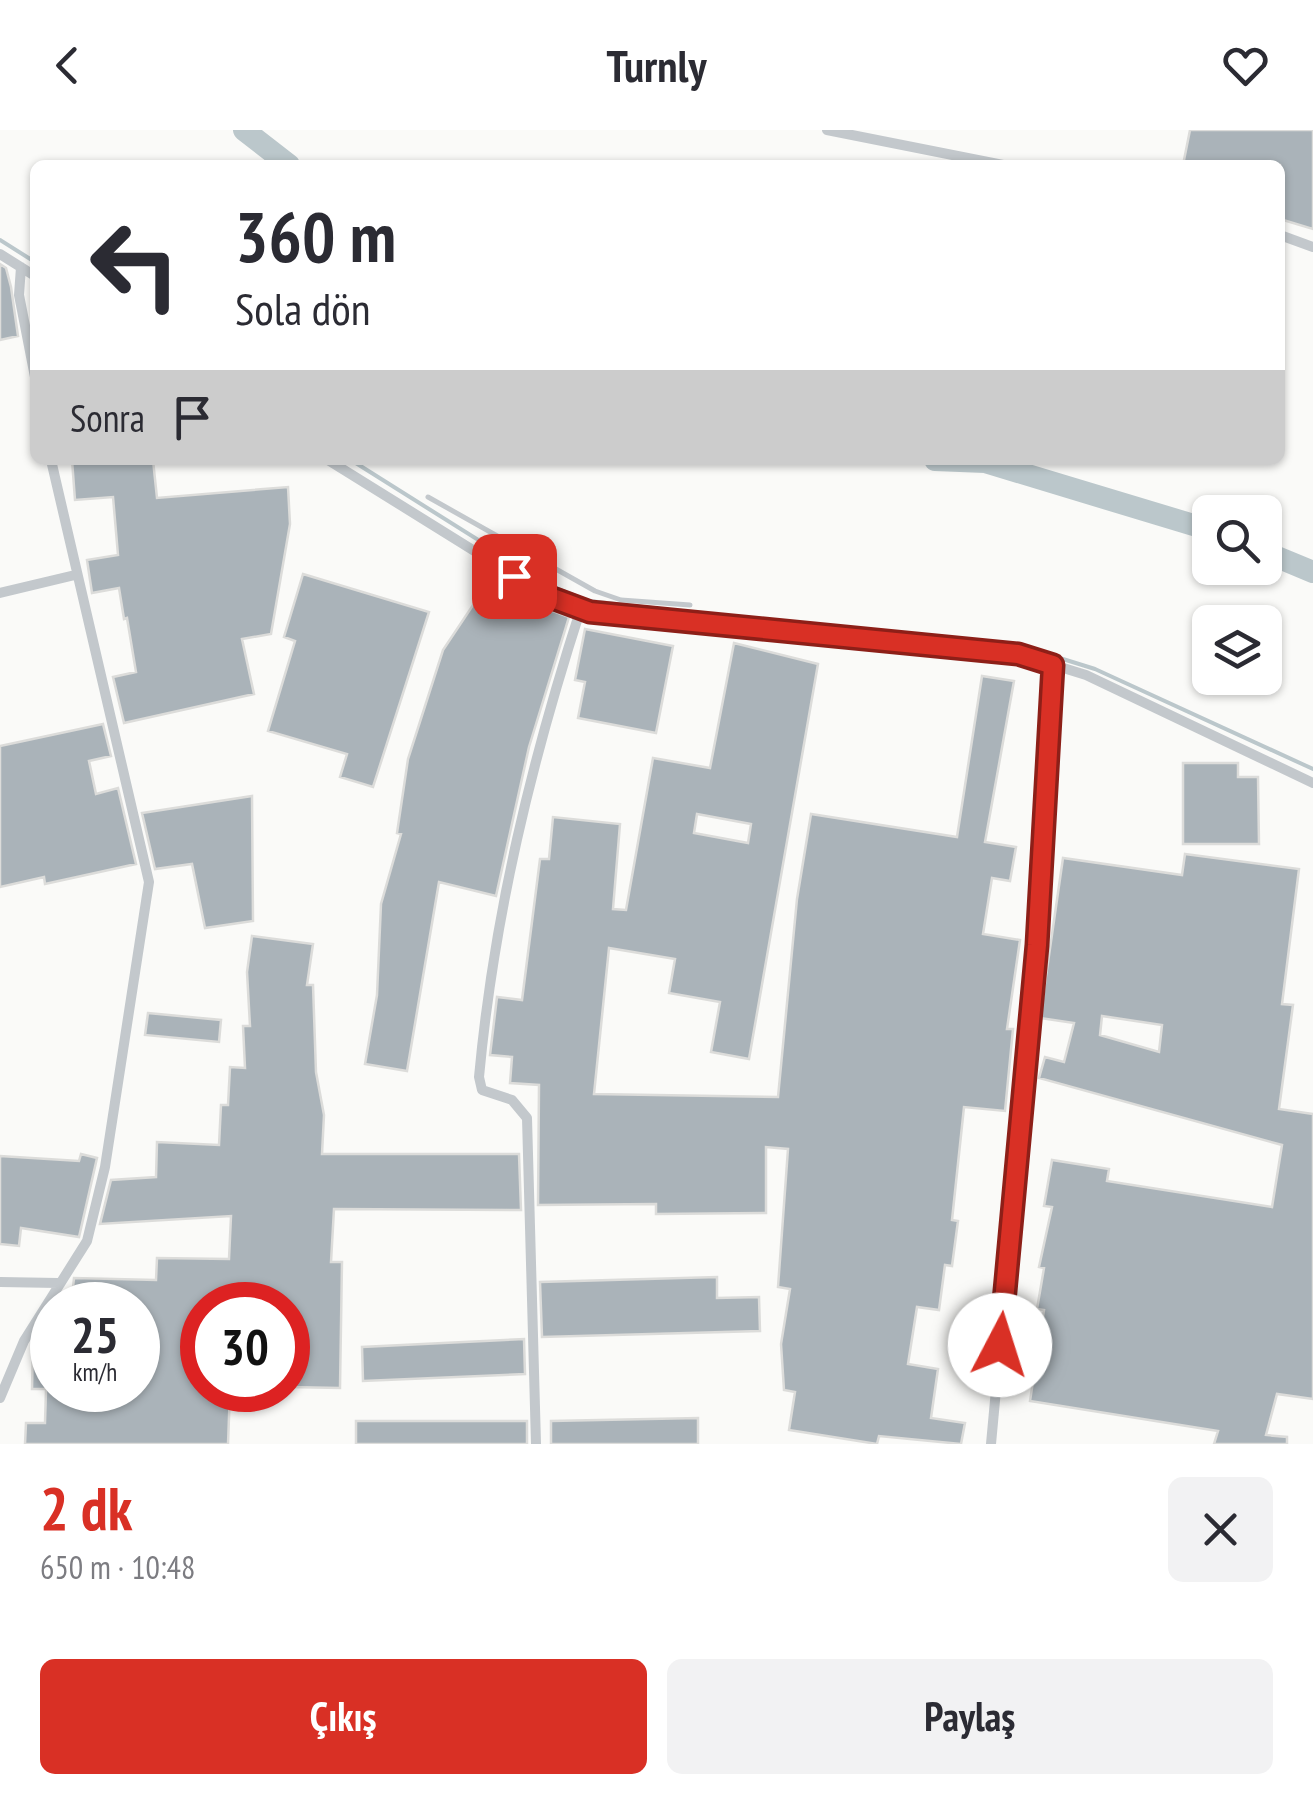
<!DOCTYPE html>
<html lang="tr">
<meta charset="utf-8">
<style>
:root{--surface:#fff;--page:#f2f2f3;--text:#2b2b33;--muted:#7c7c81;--accent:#d93025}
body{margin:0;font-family:"PT Sans Narrow",sans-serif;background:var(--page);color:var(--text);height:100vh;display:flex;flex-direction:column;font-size:38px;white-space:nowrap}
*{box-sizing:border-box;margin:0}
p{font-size:32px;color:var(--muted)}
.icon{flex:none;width:55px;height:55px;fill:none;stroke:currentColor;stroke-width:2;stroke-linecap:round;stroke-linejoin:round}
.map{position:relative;height:1314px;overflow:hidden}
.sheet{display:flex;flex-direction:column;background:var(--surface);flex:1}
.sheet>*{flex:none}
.top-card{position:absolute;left:30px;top:30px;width:1255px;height:305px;border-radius:15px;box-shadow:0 2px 8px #0004;background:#fff;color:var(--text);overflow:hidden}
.buttons{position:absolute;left:1192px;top:365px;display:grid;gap:20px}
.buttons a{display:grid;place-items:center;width:90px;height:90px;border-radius:15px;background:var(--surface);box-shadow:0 2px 8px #0004;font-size:50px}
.speed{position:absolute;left:30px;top:1152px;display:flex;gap:20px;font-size:50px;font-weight:700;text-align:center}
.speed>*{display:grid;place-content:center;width:130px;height:130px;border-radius:50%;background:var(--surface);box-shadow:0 2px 8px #0004;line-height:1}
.speed small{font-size:25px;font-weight:400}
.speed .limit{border:15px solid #d22;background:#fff;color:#111}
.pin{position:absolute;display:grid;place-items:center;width:85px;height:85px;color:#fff;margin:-42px;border-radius:20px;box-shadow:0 5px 15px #0006}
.me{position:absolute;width:110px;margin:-55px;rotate:5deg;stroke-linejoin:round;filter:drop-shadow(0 0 8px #0008)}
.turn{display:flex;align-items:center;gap:35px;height:210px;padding:0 40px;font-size:45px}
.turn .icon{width:130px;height:130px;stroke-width:2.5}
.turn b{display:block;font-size:70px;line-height:85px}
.then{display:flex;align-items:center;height:95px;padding:0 40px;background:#0003;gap:20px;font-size:38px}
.round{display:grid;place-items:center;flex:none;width:105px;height:105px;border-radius:15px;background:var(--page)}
.overview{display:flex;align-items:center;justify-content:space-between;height:170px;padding:0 40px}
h1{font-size:60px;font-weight:800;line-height:75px;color:var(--accent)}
.cta{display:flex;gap:20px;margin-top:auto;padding:20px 40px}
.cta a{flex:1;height:115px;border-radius:15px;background:var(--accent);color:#fff;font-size:40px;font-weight:800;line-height:115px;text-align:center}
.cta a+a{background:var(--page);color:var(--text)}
header{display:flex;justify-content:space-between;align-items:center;height:130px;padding:0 40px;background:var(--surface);font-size:45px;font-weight:800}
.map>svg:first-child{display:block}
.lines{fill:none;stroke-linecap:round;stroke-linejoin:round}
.stream{stroke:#bbc7cb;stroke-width:4}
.river{stroke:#bbc7cb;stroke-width:22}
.building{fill:#aab3b9;stroke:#dcdcda;stroke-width:2.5;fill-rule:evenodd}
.lane{stroke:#c3c8cc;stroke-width:5}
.street{stroke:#c3c8cc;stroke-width:10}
.route-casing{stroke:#8d1f18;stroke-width:25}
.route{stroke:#d93025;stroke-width:18}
</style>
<header><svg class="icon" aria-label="back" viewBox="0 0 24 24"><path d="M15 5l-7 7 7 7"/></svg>Turnly<svg class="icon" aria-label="heart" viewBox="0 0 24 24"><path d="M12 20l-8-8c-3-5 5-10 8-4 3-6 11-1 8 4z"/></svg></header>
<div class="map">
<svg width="1313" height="1314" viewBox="0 0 1313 1314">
<rect width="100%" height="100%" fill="#fafaf8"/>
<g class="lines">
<!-- stream -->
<path class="stream" d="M 0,110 L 35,132
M 351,330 L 553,457 L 589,471 L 1034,520 L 1095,539 L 1313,639"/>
<!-- river -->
<path class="river" d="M 244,0 L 289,35
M 935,330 L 985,332 L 1210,400
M 1265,422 L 1313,442"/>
</g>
<!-- building -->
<path class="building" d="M 1190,0 L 1313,0 L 1313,99 L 1280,89 L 1280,35 L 1183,35 Z
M 0,134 L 6,138 L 11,157 L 18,206 L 0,210 Z
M 72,330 L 153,330 L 157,368 L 288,357 L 290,394 L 271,504 L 242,509 L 254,564 L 124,593 L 113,547 L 136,542 L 127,488 L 124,489 L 119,458 L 92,463 L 87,430 L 118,425 L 113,367 L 75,370 Z
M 303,444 L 429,482 L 373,657 L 340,647 L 347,624 L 268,601 L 295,511 L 284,507 Z
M 487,464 L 526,471 L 569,487 L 529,617 L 496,766 L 439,752 L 407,941 L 365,934 L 377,865 L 381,774 L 401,704 L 397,703 L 408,629 L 443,520 L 473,475 Z
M 585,499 L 673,516 L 656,603 L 578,588 L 585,552 L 575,550 Z
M 734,513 L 818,534 L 749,929 L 711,922 L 720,872 L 669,863 L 675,829 L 609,818 L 594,964 L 778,967 L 797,769 L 811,684 L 957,707 L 982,546 L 1014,551 L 985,712 L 1016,717 L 1010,751 L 992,748 L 983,804 L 1020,810 L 1007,899 L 1013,899 L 1005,981 L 964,977 L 952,1090 L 958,1091 L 952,1136 L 945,1135 L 939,1180 L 917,1177 L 908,1234 L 938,1239 L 931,1288 L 965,1293 L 961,1314 L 879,1306 L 877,1314 L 789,1300 L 795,1262 L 784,1260 L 781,1214 L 790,1159 L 778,1157 L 788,1019 L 766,1017 L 766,1083 L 656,1084 L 656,1074 L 538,1075 L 539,955 L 510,953 L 512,927 L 490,925 L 497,867 L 522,870 L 540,729 L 549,729 L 553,687 L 620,694 L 613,779 L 626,780 L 653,628 L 710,638 ZM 697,684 L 751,694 L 748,713 L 694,703 Z
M 103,594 L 111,626 L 89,631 L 96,664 L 118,658 L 136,734 L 45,754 L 44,747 L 0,757 L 0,616 Z
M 1183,633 L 1238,633 L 1238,647 L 1258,647 L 1259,714 L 1183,714 Z
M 252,666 L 253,791 L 205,798 L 192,734 L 155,739 L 142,683 Z
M 1185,724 L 1299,739 L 1282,874 L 1293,875 L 1279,979 L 1313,984 L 1313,1269 L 1277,1264 L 1266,1305 L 1287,1307 L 1287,1314 L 1214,1314 L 1218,1301 L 1030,1271 L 1044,1180 L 1037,1179 L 1044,1138 L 1039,1137 L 1052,1077 L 1044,1076 L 1052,1030 L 1109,1039 L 1107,1051 L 1272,1077 L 1282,1015 L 1039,948 L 1045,927 L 1064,932 L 1074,893 L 1040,888 L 1063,728 L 1182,745 ZM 1102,886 L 1162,895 L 1159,922 L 1100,905 Z
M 252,806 L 313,814 L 307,855 L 313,855 L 316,942 L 324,985 L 322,1024 L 519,1024 L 521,1080 L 334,1079 L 331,1132 L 342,1132 L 340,1258 L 288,1257 L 288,1175 L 202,1175 L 202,1260 L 230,1260 L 228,1314 L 25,1314 L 26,1293 L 45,1293 L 46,1260 L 138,1260 L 138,1175 L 71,1175 L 74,1148 L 156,1150 L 157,1128 L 229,1129 L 231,1086 L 100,1094 L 111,1050 L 156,1047 L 157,1012 L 219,1015 L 221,975 L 228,975 L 230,937 L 245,938 L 243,896 L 250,896 L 247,842 Z
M 148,883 L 221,890 L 219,912 L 145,905 Z
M 81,1024 L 97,1028 L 79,1107 L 21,1098 L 19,1116 L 0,1114 L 0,1026 L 79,1031 Z
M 717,1147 L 717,1168 L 759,1167 L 760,1201 L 542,1207 L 540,1152 Z
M 524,1209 L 525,1244 L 363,1251 L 362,1217 Z
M 33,1215 L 52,1216 L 52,1259 L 32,1259 Z
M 698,1288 L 698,1314 L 551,1314 L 551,1291 Z
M 356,1291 L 527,1291 L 527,1314 L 356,1314 Z"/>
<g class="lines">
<!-- lane -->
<path class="lane" d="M 428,367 L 595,461 L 621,470 L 690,475
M 481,424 L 493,405"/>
<!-- street -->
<path class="street" d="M 827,0 L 1003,35
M 1280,105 L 1313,117
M 0,124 L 35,146
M 21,137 L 19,165 L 35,247
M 328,330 L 547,466 L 590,482 L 1018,524 L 1086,545 L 1313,653
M 0,463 L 75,445
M 0,1152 L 58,1153
M 0,1268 L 24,1211 L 87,1111 L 105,1037 L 149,752 L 51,330
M 536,1314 L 527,988 L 512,970 L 482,960 L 479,947 C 494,785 531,633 581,478
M 991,1314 L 1037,815 L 1053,535"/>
</g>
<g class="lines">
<!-- route casing -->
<g class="route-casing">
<path id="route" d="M 514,446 L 547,466 L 590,482 L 1018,524 L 1053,535 L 1037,815 L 1000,1215"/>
</g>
<!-- route -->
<use href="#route" class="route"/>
</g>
</svg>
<div class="buttons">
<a><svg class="icon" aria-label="search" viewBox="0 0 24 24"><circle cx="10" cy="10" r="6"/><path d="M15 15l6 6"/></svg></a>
<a><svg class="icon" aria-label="layers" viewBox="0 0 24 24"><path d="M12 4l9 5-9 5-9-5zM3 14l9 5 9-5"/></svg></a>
</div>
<div class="speed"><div>25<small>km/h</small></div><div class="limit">30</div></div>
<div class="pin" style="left:514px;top:446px;background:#d93025"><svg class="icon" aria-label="arrive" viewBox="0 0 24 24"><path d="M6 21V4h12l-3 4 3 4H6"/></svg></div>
<svg class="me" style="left:1000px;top:1215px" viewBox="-20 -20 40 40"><circle r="19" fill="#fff"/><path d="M0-13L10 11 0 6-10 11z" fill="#d93025"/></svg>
<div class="top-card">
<div class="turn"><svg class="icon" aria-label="left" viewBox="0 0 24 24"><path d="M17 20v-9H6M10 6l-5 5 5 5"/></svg><div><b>360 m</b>Sola dön</div></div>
<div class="then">Sonra<svg class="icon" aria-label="arrive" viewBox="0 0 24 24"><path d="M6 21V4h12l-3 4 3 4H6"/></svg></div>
</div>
</div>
<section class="sheet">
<div class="overview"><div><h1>2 dk</h1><p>650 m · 10:48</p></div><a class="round"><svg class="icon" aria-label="close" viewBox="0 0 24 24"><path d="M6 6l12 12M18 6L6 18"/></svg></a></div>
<div class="cta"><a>Çıkış</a><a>Paylaş</a></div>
</section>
